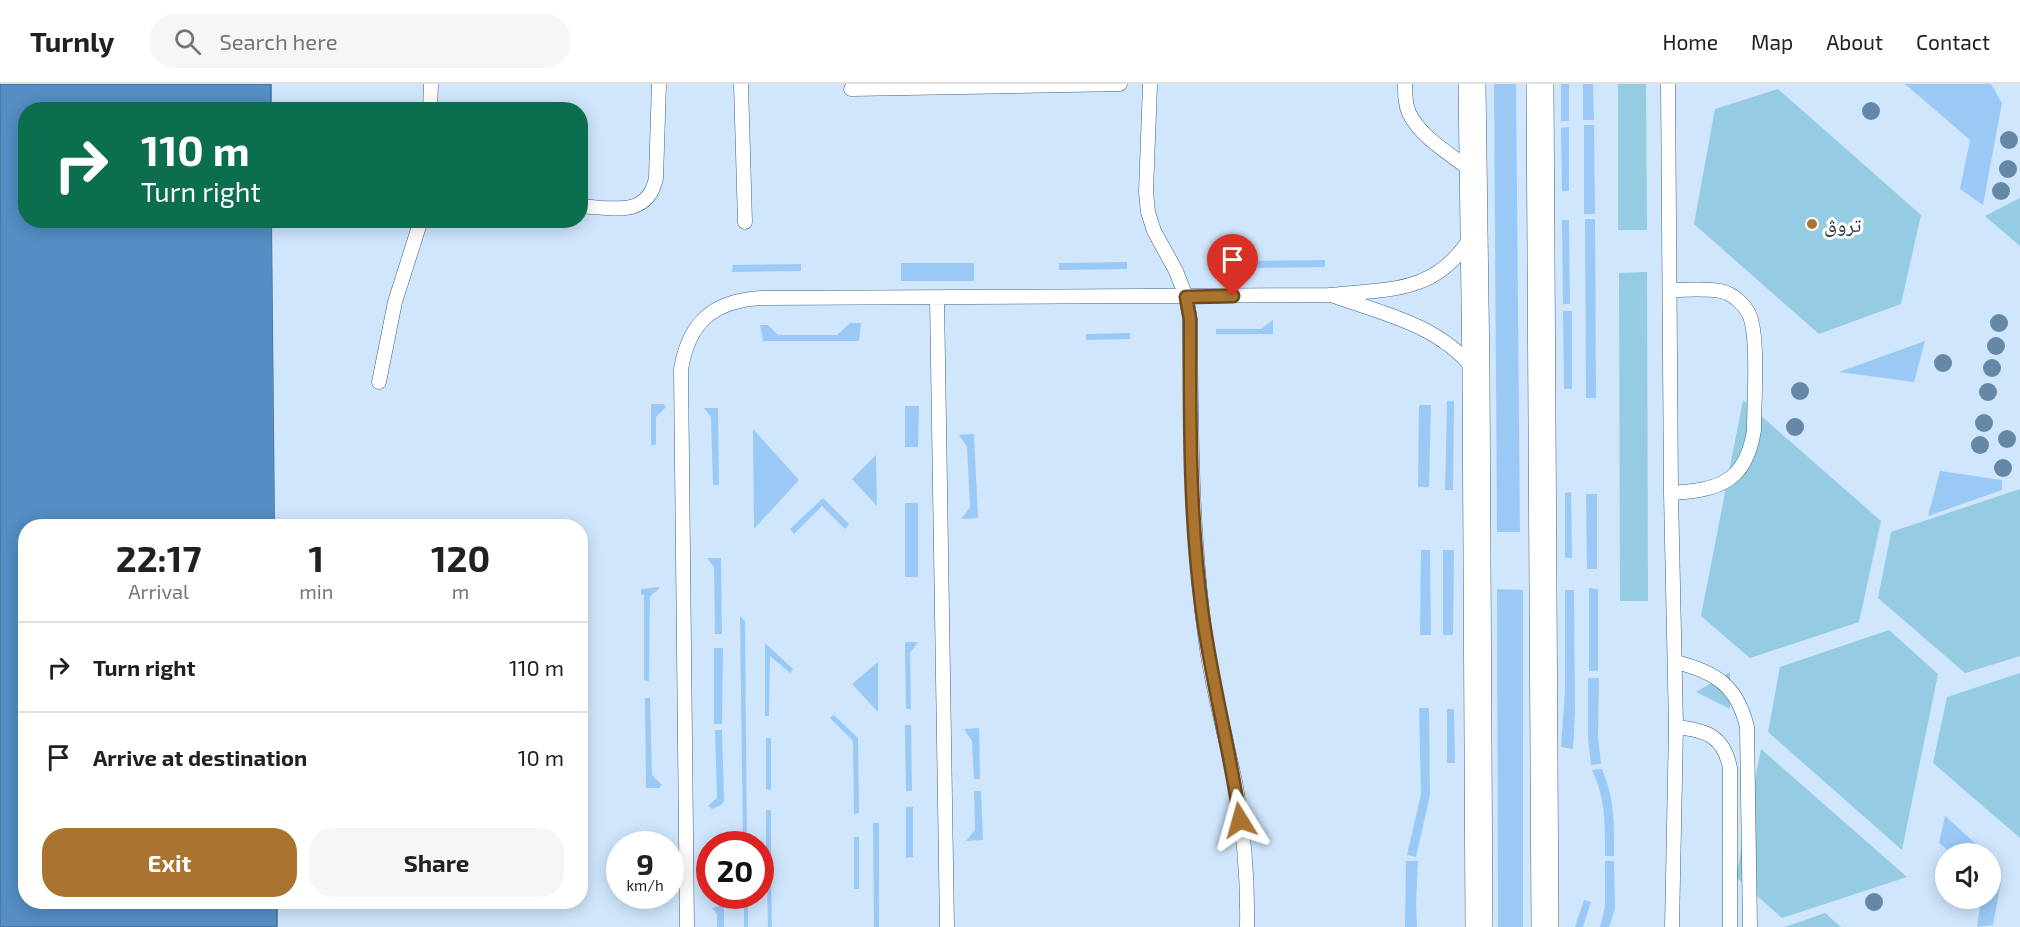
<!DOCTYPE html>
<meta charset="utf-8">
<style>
:root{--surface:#fff;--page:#f6f6f6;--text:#202124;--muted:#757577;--line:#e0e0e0;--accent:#aa732f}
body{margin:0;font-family:"Exo 2","Noto Naskh Arabic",sans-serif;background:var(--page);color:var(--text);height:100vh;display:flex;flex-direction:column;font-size:22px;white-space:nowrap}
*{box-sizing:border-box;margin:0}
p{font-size:20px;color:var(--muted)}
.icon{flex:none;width:33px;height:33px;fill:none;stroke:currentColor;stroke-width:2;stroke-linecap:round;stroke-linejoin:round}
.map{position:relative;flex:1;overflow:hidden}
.panel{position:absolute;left:18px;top:435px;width:570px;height:390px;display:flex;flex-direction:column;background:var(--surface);border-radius:24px;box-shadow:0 3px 15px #0003}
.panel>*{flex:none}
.hud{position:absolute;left:18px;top:18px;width:570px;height:126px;border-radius:24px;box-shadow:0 3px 15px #0003;background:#0b6e4f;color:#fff;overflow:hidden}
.controls{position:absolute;left:1935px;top:759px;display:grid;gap:12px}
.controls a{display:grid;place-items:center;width:66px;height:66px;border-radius:50%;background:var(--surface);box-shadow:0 3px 15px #0003;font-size:30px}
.speed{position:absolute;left:606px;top:747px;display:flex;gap:12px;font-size:30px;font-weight:700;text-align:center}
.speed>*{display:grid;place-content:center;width:78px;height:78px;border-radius:50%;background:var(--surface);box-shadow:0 3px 15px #0003;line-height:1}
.speed small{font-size:15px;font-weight:400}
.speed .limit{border:9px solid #d22;background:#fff;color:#111}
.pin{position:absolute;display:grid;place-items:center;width:51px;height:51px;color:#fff;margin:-62px -26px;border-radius:50% 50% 50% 0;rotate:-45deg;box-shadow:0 0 6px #0007}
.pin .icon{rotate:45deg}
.me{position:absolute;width:66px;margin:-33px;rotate:352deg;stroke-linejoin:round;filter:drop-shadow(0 0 4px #0008)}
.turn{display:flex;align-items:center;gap:21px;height:126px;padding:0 24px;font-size:27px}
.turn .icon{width:78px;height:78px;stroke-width:2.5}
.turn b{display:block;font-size:42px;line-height:51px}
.eta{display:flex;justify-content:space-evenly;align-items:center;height:102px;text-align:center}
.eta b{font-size:36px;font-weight:700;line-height:42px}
.button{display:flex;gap:12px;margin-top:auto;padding:12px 24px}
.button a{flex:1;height:69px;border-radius:24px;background:var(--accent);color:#fff;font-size:24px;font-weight:700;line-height:69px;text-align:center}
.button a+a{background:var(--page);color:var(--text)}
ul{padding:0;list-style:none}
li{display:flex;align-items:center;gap:18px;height:90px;padding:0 24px;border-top:2px solid var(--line)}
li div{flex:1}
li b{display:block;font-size:22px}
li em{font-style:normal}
header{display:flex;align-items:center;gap:36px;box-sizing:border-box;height:84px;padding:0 30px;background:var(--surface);border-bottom:2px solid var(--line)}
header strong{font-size:28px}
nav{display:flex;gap:33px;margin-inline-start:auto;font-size:21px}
.search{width:420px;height:54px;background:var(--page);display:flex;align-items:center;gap:15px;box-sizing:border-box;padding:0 21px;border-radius:24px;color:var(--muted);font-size:22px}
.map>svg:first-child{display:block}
.green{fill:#9bc9f5}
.water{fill:#548ec4;stroke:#45729c;stroke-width:1.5}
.pier{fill:#cfe6fc}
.building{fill:#95cbe3}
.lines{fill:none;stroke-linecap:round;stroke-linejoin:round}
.service-casing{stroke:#406282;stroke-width:15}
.minor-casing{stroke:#406282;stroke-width:28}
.service{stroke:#fff;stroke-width:14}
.minor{stroke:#fff;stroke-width:27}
.tree{fill:#6588a6}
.route-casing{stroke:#6e4b1f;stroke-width:15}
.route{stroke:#aa732f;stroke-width:10}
.poi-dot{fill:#aa732f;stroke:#fff;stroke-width:2}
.labels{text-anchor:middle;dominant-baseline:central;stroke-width:6;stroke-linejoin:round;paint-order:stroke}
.poi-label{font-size:20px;fill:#233240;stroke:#fff;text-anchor:start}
</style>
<header>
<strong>Turnly</strong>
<div class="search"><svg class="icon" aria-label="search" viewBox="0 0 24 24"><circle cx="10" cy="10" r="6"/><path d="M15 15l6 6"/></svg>Search here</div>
<nav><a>Home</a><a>Map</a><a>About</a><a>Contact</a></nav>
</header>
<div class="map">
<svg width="2020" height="843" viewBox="0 0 2020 843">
<rect width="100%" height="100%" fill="#cfe6fc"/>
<!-- green -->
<path class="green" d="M 1494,0 L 1516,0 L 1520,448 L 1497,448 Z
M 1561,0 L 1569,0 L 1569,37 L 1561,37 Z
M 1583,0 L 1593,0 L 1594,36 L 1583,36 Z
M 1905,0 L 1991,0 L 2002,19 L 1983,121 L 1960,105 L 1970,56 Z
M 1584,41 L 1594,41 L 1595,130 L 1584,130 Z
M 1569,43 L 1569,107 L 1562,107 L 1561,44 Z
M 1585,135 L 1595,135 L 1596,314 L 1586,314 Z
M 1562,136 L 1569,136 L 1570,220 L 1563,220 Z
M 1325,176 L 1325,183 L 1257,184 L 1257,177 Z
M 1127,178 L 1127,185 L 1059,186 L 1059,179 Z
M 901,179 L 974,179 L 974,197 L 901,197 Z
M 801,180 L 801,187 L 732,188 L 733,181 Z
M 1563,227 L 1572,227 L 1572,305 L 1564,305 Z
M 1273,236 L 1273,250 L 1216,250 L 1216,245 L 1261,245 Z
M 850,239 L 861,239 L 859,257 L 763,257 L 760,241 L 768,241 L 778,251 L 837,251 Z
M 1130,249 L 1130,255 L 1086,256 L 1086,250 Z
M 1925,257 L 1914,298 L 1839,288 Z
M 1447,317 L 1454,317 L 1453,406 L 1445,406 Z
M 651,320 L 663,320 L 666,323 L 656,333 L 656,361 L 651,361 Z
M 1419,321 L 1431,321 L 1429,403 L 1418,403 Z
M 905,322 L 919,322 L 918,363 L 905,363 Z
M 704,324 L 718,324 L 719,401 L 713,401 L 711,333 Z
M 753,345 L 799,396 L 754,445 Z
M 974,350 L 978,434 L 961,435 L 970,423 L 967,363 L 959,351 Z
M 876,371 L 877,422 L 852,395 Z
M 1940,387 L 2002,396 L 2002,406 L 1928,432 Z
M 1571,408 L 1572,474 L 1565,474 L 1565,409 Z
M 1586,410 L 1597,410 L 1597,485 L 1587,485 Z
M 823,414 L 849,440 L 845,445 L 822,422 L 794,450 L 790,445 Z
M 905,419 L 918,419 L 918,493 L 905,493 Z
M 1421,466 L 1430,466 L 1431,551 L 1420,551 Z
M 1443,466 L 1454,466 L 1453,551 L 1443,551 Z
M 707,474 L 721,474 L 722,550 L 715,550 L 714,483 Z
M 659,503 L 659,505 L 650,512 L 649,597 L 644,596 L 644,511 L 641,510 L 641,505 Z
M 1589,504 L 1598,505 L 1598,587 L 1589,587 Z
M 1497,505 L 1523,506 L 1523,843 L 1498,843 Z
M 1565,506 L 1574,506 L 1575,629 L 1573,665 L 1561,663 L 1565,607 Z
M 740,532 L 745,537 L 747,760 L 743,760 Z
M 905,558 L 918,558 L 910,569 L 911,625 L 906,625 Z
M 765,559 L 793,585 L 790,589 L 770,572 L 769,632 L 765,632 Z
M 714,564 L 723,564 L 722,640 L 714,640 Z
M 878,578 L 878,628 L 852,600 Z
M 1588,594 L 1599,594 L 1598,652 L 1601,680 L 1591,681 L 1588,654 Z
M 645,614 L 650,614 L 652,691 L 662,701 L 659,704 L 646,704 Z
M 1419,624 L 1429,624 L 1430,711 L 1416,773 L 1407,771 L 1421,710 Z
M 1447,625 L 1454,625 L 1455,679 L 1447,679 Z
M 834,631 L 858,654 L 859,729 L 854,730 L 853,657 L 830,634 Z
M 905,641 L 911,641 L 912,707 L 906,707 Z
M 979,644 L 980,695 L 974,695 L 972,657 L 964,645 Z
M 715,646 L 722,646 L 724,717 L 721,721 L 712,725 L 708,722 L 717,714 Z
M 766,654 L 771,654 L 771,706 L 766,705 Z
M 1602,685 C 1615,717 1614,738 1614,772 L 1605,772 C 1605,740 1606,716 1592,686 Z
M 974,707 L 981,707 L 983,756 L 966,757 L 975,746 Z
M 906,723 L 913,723 L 913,773 L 906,774 Z
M 766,726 L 771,726 L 771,778 L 766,779 Z
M 1945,732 L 1986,769 L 1951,769 L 1939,759 Z
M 873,739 L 879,739 L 879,843 L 874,843 Z
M 854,753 L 859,753 L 859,805 L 854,805 Z
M 1406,777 L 1418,777 L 1416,820 L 1417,843 L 1405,843 Z
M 1605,777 L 1614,777 L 1615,825 L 1609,843 L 1600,843 L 1605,823 Z
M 767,798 L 771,798 L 772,843 L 768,843 Z
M 2001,798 L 1993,841 L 1977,843 L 1981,815 L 1990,814 L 1991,802 Z
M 744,812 L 748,812 L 748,843 L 744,843 Z
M 1584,816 L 1591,818 L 1583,843 L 1575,843 Z
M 724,821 L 724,843 L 717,843 L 717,830 L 712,824 Z"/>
<!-- water -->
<path class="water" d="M 0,0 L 271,0 L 271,25 L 26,26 L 26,136 L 272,137 L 275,442 L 26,442 L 26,818 L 277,818 L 277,843 L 0,843 Z"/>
<!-- pier -->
<path class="pier" d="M 272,137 L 275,136 L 278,442 L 275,442 Z"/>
<!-- building -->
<path class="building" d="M 1618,0 L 1646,0 L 1647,146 L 1618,146 Z
M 1778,5 L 1921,131 L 1901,220 L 1819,250 L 1694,140 L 1715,25 Z
M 2020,114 L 2020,162 L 1985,132 Z
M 1647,188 L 1648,517 L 1620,517 L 1619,189 Z
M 1743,316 L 1881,437 L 1859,538 L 1750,574 L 1701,532 Z
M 2020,405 L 2020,572 L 1965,589 L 1878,514 L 1891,448 Z
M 1889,546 L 1938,590 L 1902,766 L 1768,648 L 1780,583 Z
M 1730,588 L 1730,625 L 1696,608 Z
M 2020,589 L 2020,754 L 1933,679 L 1947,613 Z
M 1761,665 L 1907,793 L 1782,834 L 1736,793 Z
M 1825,829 L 1841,843 L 1785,843 Z"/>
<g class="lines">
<!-- service casing -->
<g class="service-casing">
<path id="service" d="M 741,0 L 745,138
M 1150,0 L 1146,108 L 1148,128 L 1154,147 L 1176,187 L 1186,213 L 1190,235 C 1191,345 1191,456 1207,565 C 1214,612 1227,657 1236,703 C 1244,750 1248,796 1247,843
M 1405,0 C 1405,10 1405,20 1409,29 C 1421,54 1452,71 1473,88
M 1668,0 L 1671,409 L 1676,643 L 1672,843
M 851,5 L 1120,0
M 430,26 L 431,0
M 580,122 C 612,124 648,134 656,94 L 659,0
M 1670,206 C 1686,206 1705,204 1721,207 C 1733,210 1744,220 1749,230 C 1759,251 1754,320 1754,346 C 1746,399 1718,406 1671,409
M 1334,212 C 1385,230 1438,241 1474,285
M 937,214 L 947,843
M 379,298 L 395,218 L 421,136
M 1676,578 C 1715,588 1737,601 1747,643 L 1750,843
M 1676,643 C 1706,646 1724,652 1730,684 L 1730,843
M 687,843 L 681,285 C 689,238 713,217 761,214 L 1329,211 C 1388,205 1436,210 1471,153"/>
</g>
<!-- minor casing -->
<g class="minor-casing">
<path id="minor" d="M 1472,0 L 1476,288 L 1479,843
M 1540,0 L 1545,843"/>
</g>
<!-- service -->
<use href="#service" class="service"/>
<!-- minor -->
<use href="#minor" class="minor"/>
</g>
<!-- trees -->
<g class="tree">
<circle cx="1871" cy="27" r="9"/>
<circle cx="2009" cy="56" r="9"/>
<circle cx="2008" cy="85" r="9"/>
<circle cx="2001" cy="107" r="9"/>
<circle cx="1999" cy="239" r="9"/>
<circle cx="1996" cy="262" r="9"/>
<circle cx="1943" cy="279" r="9"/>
<circle cx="1992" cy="284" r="9"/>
<circle cx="1800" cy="307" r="9"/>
<circle cx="1988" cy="308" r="9"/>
<circle cx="1984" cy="339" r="9"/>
<circle cx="1795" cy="343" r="9"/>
<circle cx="2007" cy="355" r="9"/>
<circle cx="1980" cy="361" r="9"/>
<circle cx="2003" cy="384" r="9"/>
<circle cx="1874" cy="818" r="9"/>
</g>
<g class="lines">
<!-- route casing -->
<g class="route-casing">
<path id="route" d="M 1233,212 L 1186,213 L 1190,235 C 1190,332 1189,430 1202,526 C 1211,596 1230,665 1240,736"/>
</g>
<!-- route -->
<use href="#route" class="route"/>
</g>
<!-- markers -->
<circle class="poi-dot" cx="1812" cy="140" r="6"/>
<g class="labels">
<!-- poi labels -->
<g class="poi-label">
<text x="1824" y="140">تروڨ</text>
</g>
</g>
</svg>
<div class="controls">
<a><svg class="icon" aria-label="sound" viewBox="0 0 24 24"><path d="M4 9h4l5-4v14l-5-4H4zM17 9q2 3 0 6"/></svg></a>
</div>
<div class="speed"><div>9<small>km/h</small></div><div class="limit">20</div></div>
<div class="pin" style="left:1233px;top:212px;background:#d93025"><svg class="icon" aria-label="arrive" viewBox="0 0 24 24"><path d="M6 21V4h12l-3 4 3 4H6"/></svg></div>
<svg class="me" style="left:1240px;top:736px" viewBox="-20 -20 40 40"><path d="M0-17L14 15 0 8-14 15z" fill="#aa732f" stroke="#fff" stroke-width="4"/></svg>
<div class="hud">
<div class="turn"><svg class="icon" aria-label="right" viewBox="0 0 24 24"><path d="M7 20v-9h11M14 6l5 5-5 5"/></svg><div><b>110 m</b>Turn right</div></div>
</div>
<section class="panel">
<div class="eta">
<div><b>22:17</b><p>Arrival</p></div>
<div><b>1</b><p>min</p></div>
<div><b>120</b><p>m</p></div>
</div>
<ul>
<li><svg class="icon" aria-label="right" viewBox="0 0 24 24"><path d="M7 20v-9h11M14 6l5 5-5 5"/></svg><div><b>Turn right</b></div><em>110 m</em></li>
<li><svg class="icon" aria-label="arrive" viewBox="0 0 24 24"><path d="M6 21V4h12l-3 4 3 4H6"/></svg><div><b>Arrive at destination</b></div><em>10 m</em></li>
</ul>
<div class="button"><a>Exit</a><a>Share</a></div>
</section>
</div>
